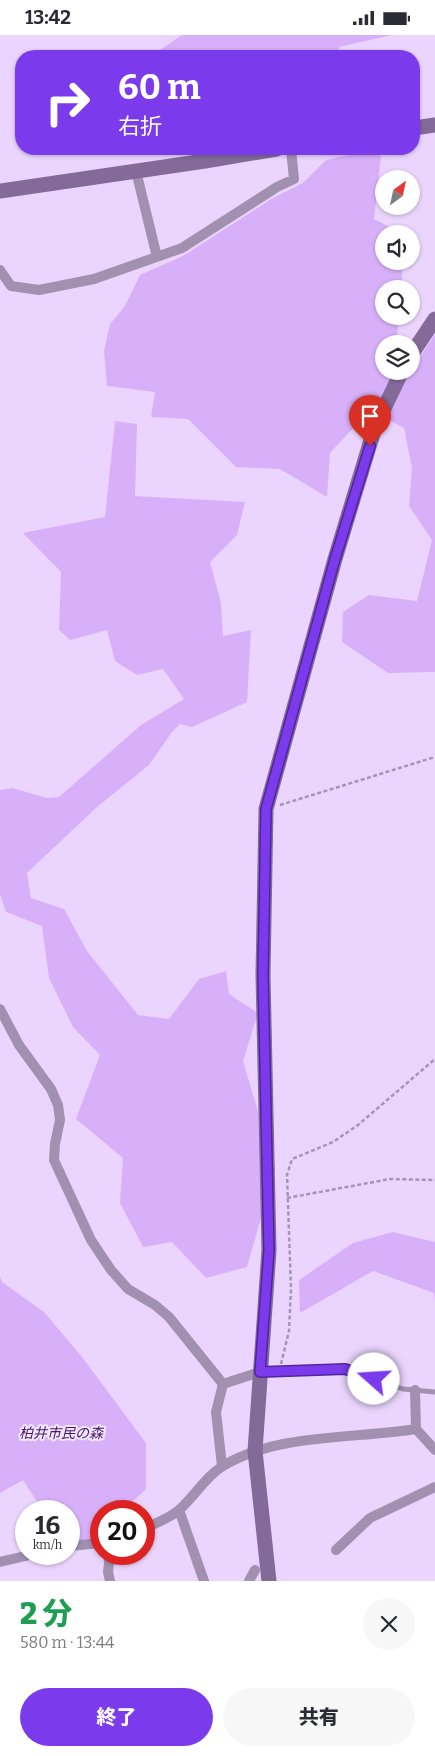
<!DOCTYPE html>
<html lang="ja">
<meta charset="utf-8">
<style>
:root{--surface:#fff;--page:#f7f7f7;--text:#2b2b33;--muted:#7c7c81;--accent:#7c3aed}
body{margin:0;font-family:Bitter,"Noto Sans JP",serif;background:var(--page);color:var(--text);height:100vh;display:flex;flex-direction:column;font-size:19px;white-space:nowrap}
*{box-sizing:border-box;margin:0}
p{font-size:16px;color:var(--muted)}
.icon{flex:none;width:28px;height:28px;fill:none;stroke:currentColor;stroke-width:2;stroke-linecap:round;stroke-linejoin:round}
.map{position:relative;height:1546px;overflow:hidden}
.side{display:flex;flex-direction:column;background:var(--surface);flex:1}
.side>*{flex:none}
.banner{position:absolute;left:15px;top:15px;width:405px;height:105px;border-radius:20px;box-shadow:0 1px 4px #0004;background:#7c3aed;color:#fff;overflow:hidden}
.needle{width:32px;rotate:33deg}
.fabs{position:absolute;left:375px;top:135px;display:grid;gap:10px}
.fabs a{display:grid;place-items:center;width:45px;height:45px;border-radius:50%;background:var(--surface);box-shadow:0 1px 4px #0004;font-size:25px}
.speed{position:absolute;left:15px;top:1465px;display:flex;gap:10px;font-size:25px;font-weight:700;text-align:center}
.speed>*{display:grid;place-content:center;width:65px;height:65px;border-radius:50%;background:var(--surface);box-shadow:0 1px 4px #0004;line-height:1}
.speed small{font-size:12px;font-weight:400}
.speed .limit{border:8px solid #d22;background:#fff;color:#111}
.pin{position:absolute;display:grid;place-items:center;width:42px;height:42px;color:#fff;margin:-51px -21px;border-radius:50% 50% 50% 0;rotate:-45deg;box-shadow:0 0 5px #0007}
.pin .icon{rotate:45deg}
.me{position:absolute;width:55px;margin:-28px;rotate:289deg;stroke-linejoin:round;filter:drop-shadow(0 0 4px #0008)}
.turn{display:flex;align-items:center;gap:18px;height:105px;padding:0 20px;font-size:22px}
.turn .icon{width:65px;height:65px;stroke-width:2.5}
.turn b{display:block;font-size:35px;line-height:42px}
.round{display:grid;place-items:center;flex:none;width:52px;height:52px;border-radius:26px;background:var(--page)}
.headline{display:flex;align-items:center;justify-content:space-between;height:85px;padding:0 20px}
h1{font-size:30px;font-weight:800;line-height:38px;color:#1e9e55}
.button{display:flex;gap:10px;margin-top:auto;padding:10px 20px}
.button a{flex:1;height:58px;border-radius:30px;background:var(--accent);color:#fff;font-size:20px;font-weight:800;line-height:58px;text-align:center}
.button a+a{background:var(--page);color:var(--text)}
.status{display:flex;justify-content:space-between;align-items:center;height:35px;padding:0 25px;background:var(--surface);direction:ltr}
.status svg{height:14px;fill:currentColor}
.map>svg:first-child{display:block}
.green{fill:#d8b0f9}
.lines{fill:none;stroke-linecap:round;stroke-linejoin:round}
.path{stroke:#a694b6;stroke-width:2.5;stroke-dasharray:4 2.5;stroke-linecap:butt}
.lane{stroke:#a290b1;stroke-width:5}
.street{stroke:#a290b1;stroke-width:10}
.secondary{stroke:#846a99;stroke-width:15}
.route-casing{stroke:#51269a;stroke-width:12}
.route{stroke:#7c3aed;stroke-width:9}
.labels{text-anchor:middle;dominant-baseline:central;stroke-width:4;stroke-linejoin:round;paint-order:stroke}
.park-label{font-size:14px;font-style:italic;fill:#4a126a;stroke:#f2e8fc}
</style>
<div class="status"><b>13:42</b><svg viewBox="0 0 49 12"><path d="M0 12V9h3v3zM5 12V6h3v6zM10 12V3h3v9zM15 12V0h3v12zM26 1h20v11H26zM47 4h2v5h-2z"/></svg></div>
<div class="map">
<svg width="435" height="1546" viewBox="0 0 435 1546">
<rect width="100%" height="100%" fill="#ebd5fe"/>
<!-- green -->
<path class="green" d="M 182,0 L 392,0 L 339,12 L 340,21 L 161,21 L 160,15 Z
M 361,117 L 381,121 L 374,184 L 403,199 L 384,199 L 384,226 L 403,226 L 401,254 L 384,254 L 384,281 L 399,281 L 397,301 L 400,309 L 384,309 L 384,336 L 411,336 L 435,299 L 435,637 L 388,638 L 342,607 L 343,577 L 369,560 L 417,566 L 432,505 L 409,471 L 412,433 L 404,393 L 370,375 L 330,418 L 327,462 L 280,434 L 236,432 L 188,384 L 151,382 L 155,357 L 107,351 L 104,316 L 110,289 L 125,271 L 140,240 L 183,221 L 273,163 L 303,148 L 326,125 Z
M 115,386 L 137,389 L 135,461 L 245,467 L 237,500 L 210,527 L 221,568 L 223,601 L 251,595 L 247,667 L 192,692 L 180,689 L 172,697 L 149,730 L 97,772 L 27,838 L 31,863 L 64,874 L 87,916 L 138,980 L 169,984 L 199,944 L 226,936 L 229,959 L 258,978 L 243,1026 L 275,1133 L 247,1232 L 206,1243 L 172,1207 L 143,1212 L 120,1168 L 123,1123 L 76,1084 L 100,1020 L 73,992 L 49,943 L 42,891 L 6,877 L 0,859 L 0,755 L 12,753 L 47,763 L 59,762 L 141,690 L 184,664 L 163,634 L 137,640 L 115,626 L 107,595 L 70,605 L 59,595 L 61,537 L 23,498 L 105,482 Z
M 393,1197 L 435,1207 L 435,1267 L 434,1258 L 373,1236 L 300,1278 L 299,1245 L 353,1208 Z
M 0,1242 L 2,1247 L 44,1277 L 82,1322 L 146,1408 L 146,1454 L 123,1476 L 101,1476 L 101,1507 L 69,1504 L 69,1476 L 39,1476 L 40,1471 L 23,1445 L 0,1458 Z"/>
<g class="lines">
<!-- path -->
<path class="path" d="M 280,770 L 435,722
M 287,1163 L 390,1144 L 435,1145
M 281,1329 L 289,1296 L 291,1254 L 287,1140 L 292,1124 L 333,1107 L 358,1090 L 435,1024"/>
<!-- lane -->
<path class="lane" d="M 263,1337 L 345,1334 L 403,1354 L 435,1357"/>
<!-- street -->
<path class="street" d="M 136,136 L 157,222
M 0,235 L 11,251 L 39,255 L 94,244 L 182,213 L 277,152 L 294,144 L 291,114
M 0,974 L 19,1010 L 51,1054 L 58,1070 L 60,1085 L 55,1109 L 54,1125 L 91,1205 L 111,1235 L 128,1254 L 155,1270 L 169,1282 L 223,1349
M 415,1355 L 416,1394
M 222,1431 L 216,1377 L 223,1349 L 260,1337
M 179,1475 L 204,1546
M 144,1494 C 155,1488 171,1483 180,1474 C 195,1461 206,1441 223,1431 C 277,1398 355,1404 416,1394 L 435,1415
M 69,1511 L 101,1508
M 336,1515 L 370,1483 L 435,1452
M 0,1527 L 34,1519
M 110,1546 L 108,1537 L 110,1519
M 249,1546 L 255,1535"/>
<!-- secondary -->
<path class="secondary" d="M 414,93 L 435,90
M 0,156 L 205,126 L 277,114
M 411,320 L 435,284
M 269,1546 L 255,1416 L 269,1215 L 263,940 L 266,774 L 335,524 L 375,392 L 402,336"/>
</g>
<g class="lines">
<!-- route casing -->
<g class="route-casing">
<path id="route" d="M 370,411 L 335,524 L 266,774 L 263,940 L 269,1215 L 260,1337 L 345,1334 L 374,1344"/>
</g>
<!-- route -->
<use href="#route" class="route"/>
</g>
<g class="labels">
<!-- park labels -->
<g class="park-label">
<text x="61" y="1398">柏井市民の森</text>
</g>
</g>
</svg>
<div class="fabs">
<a><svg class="needle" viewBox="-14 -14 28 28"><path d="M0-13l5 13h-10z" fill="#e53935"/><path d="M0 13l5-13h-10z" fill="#7c7c81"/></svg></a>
<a><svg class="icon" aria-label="sound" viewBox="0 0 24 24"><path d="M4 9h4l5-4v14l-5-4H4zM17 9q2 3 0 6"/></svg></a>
<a><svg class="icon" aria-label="search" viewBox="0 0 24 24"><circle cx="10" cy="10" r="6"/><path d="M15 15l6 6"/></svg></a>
<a><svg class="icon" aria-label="layers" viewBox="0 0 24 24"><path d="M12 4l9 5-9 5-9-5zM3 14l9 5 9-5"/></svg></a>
</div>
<div class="speed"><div>16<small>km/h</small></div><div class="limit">20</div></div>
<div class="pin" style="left:370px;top:411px;background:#d93025"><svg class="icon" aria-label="arrive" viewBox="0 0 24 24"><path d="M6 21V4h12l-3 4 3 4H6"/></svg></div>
<svg class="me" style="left:374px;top:1344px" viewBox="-20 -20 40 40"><circle r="19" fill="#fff"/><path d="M0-13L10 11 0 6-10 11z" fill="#7c3aed"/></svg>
<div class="banner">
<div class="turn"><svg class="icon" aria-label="right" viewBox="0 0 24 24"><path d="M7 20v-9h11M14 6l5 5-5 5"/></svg><div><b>60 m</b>右折</div></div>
</div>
</div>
<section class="side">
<div class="headline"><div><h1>2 分</h1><p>580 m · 13:44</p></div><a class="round"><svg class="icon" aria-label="close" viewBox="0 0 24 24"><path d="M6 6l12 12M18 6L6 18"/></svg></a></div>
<div class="button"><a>終了</a><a>共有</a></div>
</section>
